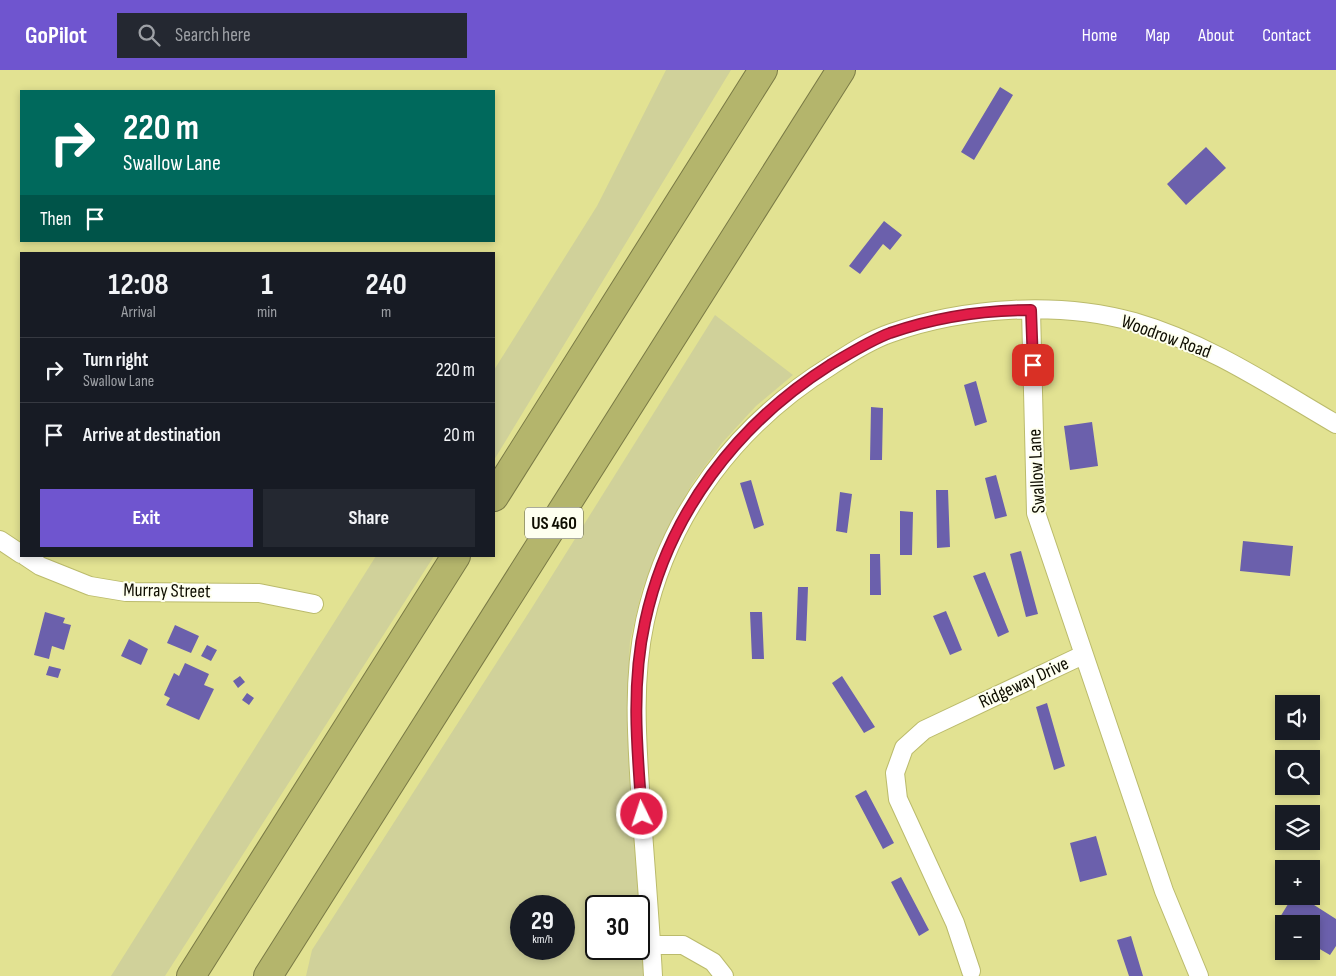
<!DOCTYPE html>
<meta charset="utf-8">
<style>
:root{--surface:#171b24;--page:#242831;--text:#f1f3f6;--muted:#9ea1a6;--line:#363941;--accent:#6f55cf}
body{margin:0;font-family:"Sofia Sans Condensed",sans-serif;background:var(--page);color:var(--text);height:100vh;display:flex;flex-direction:column;font-size:19px;white-space:nowrap}
*{box-sizing:border-box;margin:0}
p{font-size:16px;color:var(--muted)}
.icon{flex:none;width:28px;height:28px;fill:none;stroke:currentColor;stroke-width:2;stroke-linecap:round;stroke-linejoin:round}
.map{position:relative;flex:1;overflow:hidden}
.details{position:absolute;left:20px;top:182px;width:475px;height:305px;display:flex;flex-direction:column;background:var(--surface);border-radius:0px;box-shadow:0 2px 8px #0003}
.details>*{flex:none}
.banner{position:absolute;left:20px;top:20px;width:475px;height:152px;border-radius:0px;box-shadow:0 2px 8px #0003;background:#00695c;color:#fff;overflow:hidden}
.tools{position:absolute;left:1275px;top:625px;display:grid;gap:10px}
.tools a{display:grid;place-items:center;width:45px;height:45px;border-radius:0px;background:var(--surface);box-shadow:0 2px 8px #0003;font-size:25px}
.speed{position:absolute;left:510px;top:825px;display:flex;gap:10px;font-size:25px;font-weight:700;text-align:center}
.speed>*{display:grid;place-content:center;width:65px;height:65px;border-radius:50%;background:var(--surface);box-shadow:0 2px 8px #0003;line-height:1}
.speed small{font-size:12px;font-weight:400}
.speed .limit{border:2px solid #111;border-radius:8px;background:#fff;color:#111}
.pin{position:absolute;display:grid;place-items:center;width:42px;height:42px;color:#fff;margin:-21px;border-radius:10px;box-shadow:0 2px 8px #0006}
.me{position:absolute;width:55px;margin:-28px;rotate:356deg;stroke-linejoin:round;filter:drop-shadow(0 0 4px #0008)}
.turn{display:flex;align-items:center;gap:18px;height:105px;padding:0 20px;font-size:22px}
.turn .icon{width:65px;height:65px;stroke-width:2.5}
.turn b{display:block;font-size:35px;line-height:42px}
.then{display:flex;align-items:center;height:48px;padding:0 20px;background:#0003;gap:10px;font-size:19px}
.eta{display:flex;justify-content:space-evenly;align-items:center;height:85px;text-align:center}
.eta b{font-size:30px;font-weight:700;line-height:35px}
.primary-button{display:flex;gap:10px;margin-top:auto;padding:10px 20px}
.primary-button a{flex:1;height:58px;border-radius:0px;background:var(--accent);color:#fff;font-size:20px;font-weight:700;line-height:58px;text-align:center}
.primary-button a+a{background:var(--page);color:var(--text)}
ul{padding:0;list-style:none}
li{display:flex;align-items:center;gap:15px;height:65px;padding:0 20px;border-top:1px solid var(--line)}
li div{flex:1}
li b{display:block;font-size:19px}
li em{font-style:normal}
header{display:flex;align-items:center;gap:30px;box-sizing:border-box;height:70px;padding:0 25px;background:var(--accent);color:#fff}
header strong{font-size:24px}
nav{display:flex;gap:28px;margin-inline-start:auto;font-size:18px}
.search{width:350px;height:45px;background:var(--page);display:flex;align-items:center;gap:12px;box-sizing:border-box;padding:0 18px;border-radius:0px;color:var(--muted);font-size:19px}
.map>svg:first-child{display:block}
.green{fill:#d0d19a;fill-rule:evenodd}
.building{fill:#6b60ac}
.lines{fill:none;stroke-linecap:round;stroke-linejoin:round}
.minor-casing{stroke:#bbbb6c;stroke-width:20}
.motorway-casing{stroke:#7a7a46;stroke-width:30}
.minor{stroke:#fff;stroke-width:18}
.motorway{stroke:#b4b56c;stroke-width:28}
.route-casing{stroke:#92132f;stroke-width:12}
.route{stroke:#e11d48;stroke-width:9}
.labels{text-anchor:middle;dominant-baseline:central;stroke-width:4;stroke-linejoin:round;paint-order:stroke}
.shield{fill:#feffef;stroke:#565648;stroke-width:1}
.shield-label{font-size:18px;font-weight:bold;fill:#0e0d00}
.street-label{font-size:19px;fill:#0e0d00;stroke:#feffef}
</style>
<header>
<strong>GoPilot</strong>
<div class="search"><svg class="icon" aria-label="search" viewBox="0 0 24 24"><circle cx="10" cy="10" r="6"/><path d="M15 15l6 6"/></svg>Search here</div>
<nav><a>Home</a><a>Map</a><a>About</a><a>Contact</a></nav>
</header>
<div class="map">
<svg width="1336" height="906" viewBox="0 0 1336 906">
<rect width="100%" height="100%" fill="#e2e292"/>
<!-- green -->
<path class="green" d="M 666,0 L 731,0 L 494,390 L 494,300 L 597,136 Z
M 715,245 L 793,305 L 756,336 L 722,373 L 692,414 L 663,467 L 642,520 L 630,571 L 627,639 L 629,696 L 644,906 L 306,906 L 312,880 L 533,536 ZM 521,836 L 564,836 L 564,879 L 521,879 ZM 596,836 L 639,836 L 639,879 L 596,879 Z
M 376,486 L 434,486 L 165,906 L 111,906 Z"/>
<!-- building -->
<path class="building" d="M 1000,17 L 1013,25 L 974,90 L 961,82 Z
M 1206,77 L 1226,98 L 1186,135 L 1167,114 Z
M 884,151 L 902,165 L 890,180 L 883,174 L 860,204 L 849,196 Z
M 976,311 L 987,352 L 975,356 L 964,315 Z
M 871,337 L 883,338 L 882,390 L 870,390 Z
M 1092,352 L 1098,396 L 1070,400 L 1064,356 Z
M 996,405 L 1007,446 L 995,449 L 985,408 Z
M 751,410 L 764,455 L 754,459 L 740,413 Z
M 936,420 L 948,420 L 950,477 L 937,478 Z
M 840,422 L 852,424 L 847,463 L 836,461 Z
M 900,441 L 913,442 L 912,485 L 900,485 Z
M 1243,471 L 1293,476 L 1290,506 L 1240,501 Z
M 1021,481 L 1038,544 L 1026,547 L 1010,484 Z
M 870,484 L 880,484 L 881,525 L 870,525 Z
M 985,502 L 1009,562 L 998,567 L 973,506 Z
M 798,517 L 808,517 L 806,571 L 796,570 Z
M 946,541 L 962,580 L 950,585 L 933,546 Z
M 45,542 L 65,548 L 63,553 L 71,555 L 64,580 L 52,576 L 49,589 L 34,585 Z
M 750,542 L 762,542 L 764,589 L 752,589 Z
M 175,555 L 199,566 L 191,583 L 167,573 Z
M 129,569 L 148,579 L 141,595 L 121,586 Z
M 207,575 L 217,580 L 211,591 L 201,586 Z
M 185,593 L 209,604 L 204,615 L 214,619 L 199,650 L 166,635 L 170,628 L 164,625 L 174,603 L 179,606 Z
M 49,596 L 61,599 L 58,608 L 46,605 Z
M 240,606 L 245,612 L 238,618 L 233,611 Z
M 842,606 L 875,657 L 864,663 L 832,613 Z
M 247,623 L 254,628 L 249,635 L 242,630 Z
M 1047,633 L 1065,696 L 1054,700 L 1036,637 Z
M 866,720 L 894,773 L 883,779 L 855,726 Z
M 1096,766 L 1107,805 L 1080,812 L 1070,773 Z
M 901,807 L 929,860 L 919,866 L 891,812 Z
M 1293,826 L 1300,826 L 1336,849 L 1336,876 L 1330,885 L 1311,874 L 1311,854 L 1284,854 L 1284,856 L 1277,852 Z
M 1131,866 L 1143,906 L 1129,906 L 1117,870 Z"/>
<g class="lines">
<!-- minor casing -->
<g class="minor-casing">
<path id="minor" d="M 1031,240 L 1036,443 L 1164,821 L 1199,906
M 0,470 L 21,484
M 25,486 L 40,496 L 90,516 L 126,522 L 259,523 L 314,534
M 651,875 L 683,875 L 713,892 L 724,906
M 971,901 L 955,853 L 898,729 L 895,703 L 904,678 L 924,660 L 1083,585
M 653,906 C 650,849 645,792 641,734 C 637,673 632,611 645,551 C 669,442 738,353 832,295 C 850,283 870,270 891,263 C 965,237 1058,231 1134,252 C 1207,273 1271,316 1336,354"/>
</g>
<!-- motorway casing -->
<g class="motorway-casing">
<path id="motorway" d="M 494,427 L 763,0
M 191,906 L 456,486
M 268,906 L 841,0"/>
</g>
<!-- minor -->
<use href="#minor" class="minor"/>
<!-- motorway -->
<use href="#motorway" class="motorway"/>
</g>
<g class="lines">
<!-- route casing -->
<g class="route-casing">
<path id="route" d="M 642,744 C 637,680 631,615 645,552 C 668,444 737,354 830,295 C 849,284 869,271 890,263 C 936,247 983,240 1031,240 L 1033,295"/>
</g>
<!-- route -->
<use href="#route" class="route"/>
</g>
<g class="labels">
<!-- shield labels -->
<rect class="shield" x="525" y="437.5" width="58" height="31" rx="4"/>
<g class="shield-label">
<text x="554" y="453">US 460</text>
</g>
<!-- street labels -->
<g class="street-label">
<text transform="translate(1166 267) rotate(20)">Woodrow Road</text>
<text transform="translate(1037 401) rotate(-93)">Swallow Lane</text>
<text transform="translate(167 521) rotate(1)">Murray Street</text>
<text transform="translate(1024 613) rotate(-25)">Ridgeway Drive</text>
</g>
</g>
</svg>
<div class="tools">
<a><svg class="icon" aria-label="sound" viewBox="0 0 24 24"><path d="M4 9h4l5-4v14l-5-4H4zM17 9q2 3 0 6"/></svg></a>
<a><svg class="icon" aria-label="search" viewBox="0 0 24 24"><circle cx="10" cy="10" r="6"/><path d="M15 15l6 6"/></svg></a>
<a><svg class="icon" aria-label="layers" viewBox="0 0 24 24"><path d="M12 4l9 5-9 5-9-5zM3 14l9 5 9-5"/></svg></a>
<a>+</a>
<a>−</a>
</div>
<div class="speed"><div>29<small>km/h</small></div><div class="limit">30</div></div>
<div class="pin" style="left:1033px;top:295px;background:#d93025"><svg class="icon" aria-label="arrive" viewBox="0 0 24 24"><path d="M6 21V4h12l-3 4 3 4H6"/></svg></div>
<svg class="me" style="left:642px;top:744px" viewBox="-20 -20 40 40"><circle r="17" fill="#e11d48" stroke="#fff" stroke-width="3"/><path d="M0-11L8 9 0 5-8 9z" fill="#fff"/></svg>
<div class="banner">
<div class="turn"><svg class="icon" aria-label="right" viewBox="0 0 24 24"><path d="M7 20v-9h11M14 6l5 5-5 5"/></svg><div><b>220 m</b>Swallow Lane</div></div>
<div class="then">Then<svg class="icon" aria-label="arrive" viewBox="0 0 24 24"><path d="M6 21V4h12l-3 4 3 4H6"/></svg></div>
</div>
<section class="details">
<div class="eta">
<div><b>12:08</b><p>Arrival</p></div>
<div><b>1</b><p>min</p></div>
<div><b>240</b><p>m</p></div>
</div>
<ul>
<li><svg class="icon" aria-label="right" viewBox="0 0 24 24"><path d="M7 20v-9h11M14 6l5 5-5 5"/></svg><div><b>Turn right</b><p>Swallow Lane</p></div><em>220 m</em></li>
<li><svg class="icon" aria-label="arrive" viewBox="0 0 24 24"><path d="M6 21V4h12l-3 4 3 4H6"/></svg><div><b>Arrive at destination</b></div><em>20 m</em></li>
</ul>
<div class="primary-button"><a>Exit</a><a>Share</a></div>
</section>
</div>
